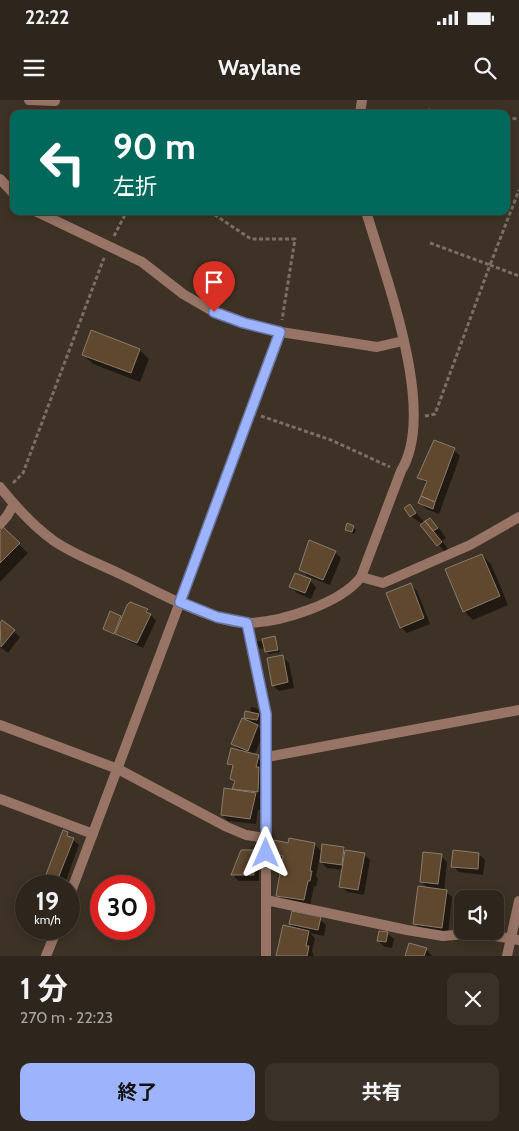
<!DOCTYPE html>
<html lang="ja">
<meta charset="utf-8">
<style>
:root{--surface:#2e261c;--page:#3a3229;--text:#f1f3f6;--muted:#a7a5a3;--line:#49433b;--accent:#9db4fd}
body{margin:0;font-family:Cabin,"Noto Sans JP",sans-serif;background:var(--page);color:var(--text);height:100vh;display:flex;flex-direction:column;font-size:19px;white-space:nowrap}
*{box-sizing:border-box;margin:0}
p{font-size:16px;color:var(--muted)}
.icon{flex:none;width:28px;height:28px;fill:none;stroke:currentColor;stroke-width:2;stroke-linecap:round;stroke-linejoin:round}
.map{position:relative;height:856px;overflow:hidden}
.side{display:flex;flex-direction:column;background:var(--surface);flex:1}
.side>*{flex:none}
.guide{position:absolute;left:10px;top:10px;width:500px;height:105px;border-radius:10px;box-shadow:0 2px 12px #0003,0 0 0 1px var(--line);background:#00695c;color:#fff;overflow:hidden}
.tools{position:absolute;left:454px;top:790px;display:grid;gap:10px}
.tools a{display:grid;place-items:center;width:50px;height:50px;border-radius:10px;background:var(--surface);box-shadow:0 2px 12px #0003,0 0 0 1px var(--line);font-size:25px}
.speed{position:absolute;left:15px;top:775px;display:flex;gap:10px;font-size:25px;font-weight:700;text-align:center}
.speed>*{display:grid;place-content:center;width:65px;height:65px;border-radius:50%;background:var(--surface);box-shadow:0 2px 12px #0003,0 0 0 1px var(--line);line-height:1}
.speed small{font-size:12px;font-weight:400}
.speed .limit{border:8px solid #d22;background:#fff;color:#111}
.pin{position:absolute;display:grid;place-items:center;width:42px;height:42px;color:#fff;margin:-51px -21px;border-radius:50% 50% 50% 0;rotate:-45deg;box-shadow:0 0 5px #0007}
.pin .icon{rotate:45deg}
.me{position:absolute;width:55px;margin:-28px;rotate:0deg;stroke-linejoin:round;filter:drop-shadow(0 0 4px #0008)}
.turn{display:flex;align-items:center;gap:18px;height:105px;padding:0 20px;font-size:22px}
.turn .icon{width:65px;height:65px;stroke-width:2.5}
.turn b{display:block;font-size:35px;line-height:42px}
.round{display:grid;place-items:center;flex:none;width:52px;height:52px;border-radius:10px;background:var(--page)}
.head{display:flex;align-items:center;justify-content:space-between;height:85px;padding:0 20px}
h1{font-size:30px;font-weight:700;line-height:38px}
.primary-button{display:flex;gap:10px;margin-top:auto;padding:10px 20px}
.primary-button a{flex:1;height:58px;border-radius:10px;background:var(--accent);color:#111;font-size:20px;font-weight:700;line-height:58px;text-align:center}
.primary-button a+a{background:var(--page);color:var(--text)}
.status{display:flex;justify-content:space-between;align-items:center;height:35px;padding:0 25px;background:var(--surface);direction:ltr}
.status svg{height:14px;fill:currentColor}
header{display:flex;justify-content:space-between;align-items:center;height:65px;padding:0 20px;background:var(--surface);font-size:22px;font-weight:700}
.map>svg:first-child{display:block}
.shadow{fill:#0007}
.building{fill:#5f482e;stroke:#897c6d}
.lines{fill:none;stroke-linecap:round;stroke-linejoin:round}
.path{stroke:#796f64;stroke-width:3;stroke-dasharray:4 2.5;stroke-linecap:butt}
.minor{stroke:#977465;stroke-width:10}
.tertiary{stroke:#977465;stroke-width:10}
.route-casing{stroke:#6675a4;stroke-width:12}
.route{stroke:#9db4fd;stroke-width:9}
</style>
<div class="status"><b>22:22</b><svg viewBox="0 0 49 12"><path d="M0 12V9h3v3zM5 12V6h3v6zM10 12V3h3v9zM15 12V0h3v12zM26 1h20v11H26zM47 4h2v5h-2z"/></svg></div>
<header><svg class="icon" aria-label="menu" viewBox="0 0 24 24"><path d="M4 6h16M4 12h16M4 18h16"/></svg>Waylane<svg class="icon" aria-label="search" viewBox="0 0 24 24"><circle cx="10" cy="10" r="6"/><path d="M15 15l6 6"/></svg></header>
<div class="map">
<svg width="519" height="856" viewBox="0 0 519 856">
<rect width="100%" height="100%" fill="#3d3225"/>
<!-- shadow -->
<path class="shadow" d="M 140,250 L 149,259 L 140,282 L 93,264 L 83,255 Z
M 454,350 L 460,356 L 439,414 L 426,409 L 420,403 L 427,384 L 418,377 Z
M 410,406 L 425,423 L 430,419 L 439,428 L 446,438 L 442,441 L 450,452 L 447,455 L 422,424 L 411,416 L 406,409 Z
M 353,427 L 356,430 L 354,434 L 346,430 Z
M 3,429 L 28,453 L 0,482 L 0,433 Z
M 335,452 L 341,458 L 330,485 L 307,476 L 301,469 Z
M 482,455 L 491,464 L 508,505 L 473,520 L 464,511 Z
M 310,481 L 316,487 L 311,499 L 297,493 L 291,487 Z
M 411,485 L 417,491 L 430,524 L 407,533 L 401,527 Z
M 147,510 L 156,521 L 143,548 L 104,529 L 121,517 L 122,519 Z
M 3,522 L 20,537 L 8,553 L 0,547 L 0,525 Z
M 275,538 L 280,552 L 269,554 L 265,548 L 261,549 L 258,546 L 257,541 L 260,541 L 265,545 Z
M 283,557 L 289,563 L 294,588 L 279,591 L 273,585 Z
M 251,607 L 256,608 L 262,614 L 263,626 L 256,624 L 264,632 L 254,656 L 264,663 L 260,710 L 258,710 L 256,724 L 228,721 L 222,715 L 235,683 L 231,679 L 234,669 L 228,663 L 241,652 L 233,644 L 252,624 L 245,617 L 254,614 L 250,610 Z
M 64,732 L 79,745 L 64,786 L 46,786 L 44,784 Z
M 314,744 L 321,751 L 316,776 L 318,779 L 316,787 L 314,786 L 310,806 L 284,801 L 277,795 L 283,761 L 279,760 L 272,754 Z
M 344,748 L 347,751 L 364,754 L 370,760 L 364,795 L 347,792 L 341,786 L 343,770 L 327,768 L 321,762 Z
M 242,751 L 253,751 L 259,757 L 259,781 L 239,781 L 233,775 Z
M 479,754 L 485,760 L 483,775 L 459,772 L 453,766 Z
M 441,756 L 447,762 L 444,791 L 452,797 L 448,833 L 421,830 L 414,823 L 428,788 L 421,782 Z
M 320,819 L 326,825 L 324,836 L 310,833 L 315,838 L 312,851 L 314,856 L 278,856 L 295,829 L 290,824 Z
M 387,833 L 394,839 L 392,848 L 385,847 L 378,841 Z
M 426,849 L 432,856 L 406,856 Z"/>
<!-- building -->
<path class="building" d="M 91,230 L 140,249 L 131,273 L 82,255 Z
M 434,340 L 455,348 L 435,402 L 421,396 L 427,381 L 417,378 Z
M 421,396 L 435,402 L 433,409 L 418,403 Z
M 410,404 L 416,413 L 410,417 L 404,408 Z
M 430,418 L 438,428 L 433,431 L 425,421 Z
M 425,421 L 442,442 L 437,446 L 420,425 Z
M 347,423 L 354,426 L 352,432 L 345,430 Z
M 3,427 L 20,443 L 0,463 L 0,431 Z
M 309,440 L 336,451 L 323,480 L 299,470 Z
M 482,454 L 500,496 L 463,512 L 445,469 Z
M 295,473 L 311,479 L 305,493 L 289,487 Z
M 411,483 L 424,518 L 400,528 L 386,493 Z
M 130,502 L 148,509 L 146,512 L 151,514 L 137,543 L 115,534 L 127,505 Z
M 110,511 L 121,516 L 114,534 L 103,529 Z
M 2,520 L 15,530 L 1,547 L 0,523 Z
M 275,536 L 278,550 L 265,552 L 262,539 Z
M 283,555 L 288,582 L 272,586 L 267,558 Z
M 245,611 L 259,614 L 257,620 L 244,618 Z
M 242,618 L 258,625 L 248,651 L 231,644 Z
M 231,648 L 259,655 L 256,667 L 259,667 L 258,692 L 232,689 L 235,681 L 230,679 L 233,665 L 227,664 Z
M 224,688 L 256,693 L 250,719 L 221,715 Z
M 63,730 L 68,732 L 67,736 L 74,738 L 55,786 L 47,786 L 42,785 Z
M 289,738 L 315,743 L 310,771 L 312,771 L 310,781 L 308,781 L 304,800 L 276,796 L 283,756 L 271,754 L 274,740 L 288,743 Z
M 322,744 L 344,747 L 342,765 L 320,762 Z
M 241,750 L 253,750 L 254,775 L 231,775 Z
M 345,750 L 365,753 L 358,790 L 339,787 Z
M 453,750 L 479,753 L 478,769 L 451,767 Z
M 423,752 L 442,754 L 438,784 L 420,782 Z
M 418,786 L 447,790 L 442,828 L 413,824 Z
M 292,811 L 321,817 L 318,830 L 289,824 Z
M 283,825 L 309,831 L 306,846 L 309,846 L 307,856 L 276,856 Z
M 379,831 L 388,832 L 386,842 L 377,841 Z
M 409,843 L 427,848 L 424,856 L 405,856 Z"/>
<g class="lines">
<!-- path -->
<path class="path" d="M 428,10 L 463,14
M 506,18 L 519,19
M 209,111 L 251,139 L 295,139 L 282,220
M 114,136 L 127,111
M 430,143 L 490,165 L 519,90
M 261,316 L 331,340 L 390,367
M 425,316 L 435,314 L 490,165 L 519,176
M 13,383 L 23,373 L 104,158"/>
<!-- minor -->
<path class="minor" d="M 29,0 L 55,1
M 0,79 L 14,94
M 35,111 L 142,162 L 183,194 L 214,212 L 244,223 L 281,232 L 377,247 L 403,241
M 0,424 L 7,416 L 14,404
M 361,477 L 383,483 L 470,445 L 519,417
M 180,502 L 281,232
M 247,523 L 266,614 L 266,856
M 0,625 L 118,669 L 227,727 L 246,735 L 266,738
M 267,657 L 519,610
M 0,699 L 93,734
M 266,800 L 407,830 L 443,836 L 478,833 L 519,840
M 507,856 L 519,801"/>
<!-- tertiary -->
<path class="tertiary" d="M 360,14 L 362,0
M 0,387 C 16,407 33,426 54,441 C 73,454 97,463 118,473 C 151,488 213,524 248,523 C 281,522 340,504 361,477 L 401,371 C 438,311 385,177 366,111
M 69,797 L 180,502
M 46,856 L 57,829"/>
</g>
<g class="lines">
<!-- route casing -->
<g class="route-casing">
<path id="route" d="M 214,212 L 244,223 L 280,232 L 180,502 L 217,517 L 247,523 L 266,614 L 266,753"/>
</g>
<!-- route -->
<use href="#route" class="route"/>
</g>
</svg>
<div class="tools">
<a><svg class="icon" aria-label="sound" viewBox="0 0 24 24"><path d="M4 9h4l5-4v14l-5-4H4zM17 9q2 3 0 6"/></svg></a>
</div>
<div class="speed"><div>19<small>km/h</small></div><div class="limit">30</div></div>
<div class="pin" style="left:214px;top:212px;background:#d93025"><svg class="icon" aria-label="arrive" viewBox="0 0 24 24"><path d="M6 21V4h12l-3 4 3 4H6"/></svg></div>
<svg class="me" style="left:266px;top:753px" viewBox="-20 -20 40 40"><path d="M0-17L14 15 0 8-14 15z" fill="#9db4fd" stroke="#fff" stroke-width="4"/></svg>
<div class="guide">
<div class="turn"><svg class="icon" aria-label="left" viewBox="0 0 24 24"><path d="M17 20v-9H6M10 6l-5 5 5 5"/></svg><div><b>90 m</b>左折</div></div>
</div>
</div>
<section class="side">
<div class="head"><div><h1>1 分</h1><p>270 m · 22:23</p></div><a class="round"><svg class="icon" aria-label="close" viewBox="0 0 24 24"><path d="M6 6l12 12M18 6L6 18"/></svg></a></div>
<div class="primary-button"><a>終了</a><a>共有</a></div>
</section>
